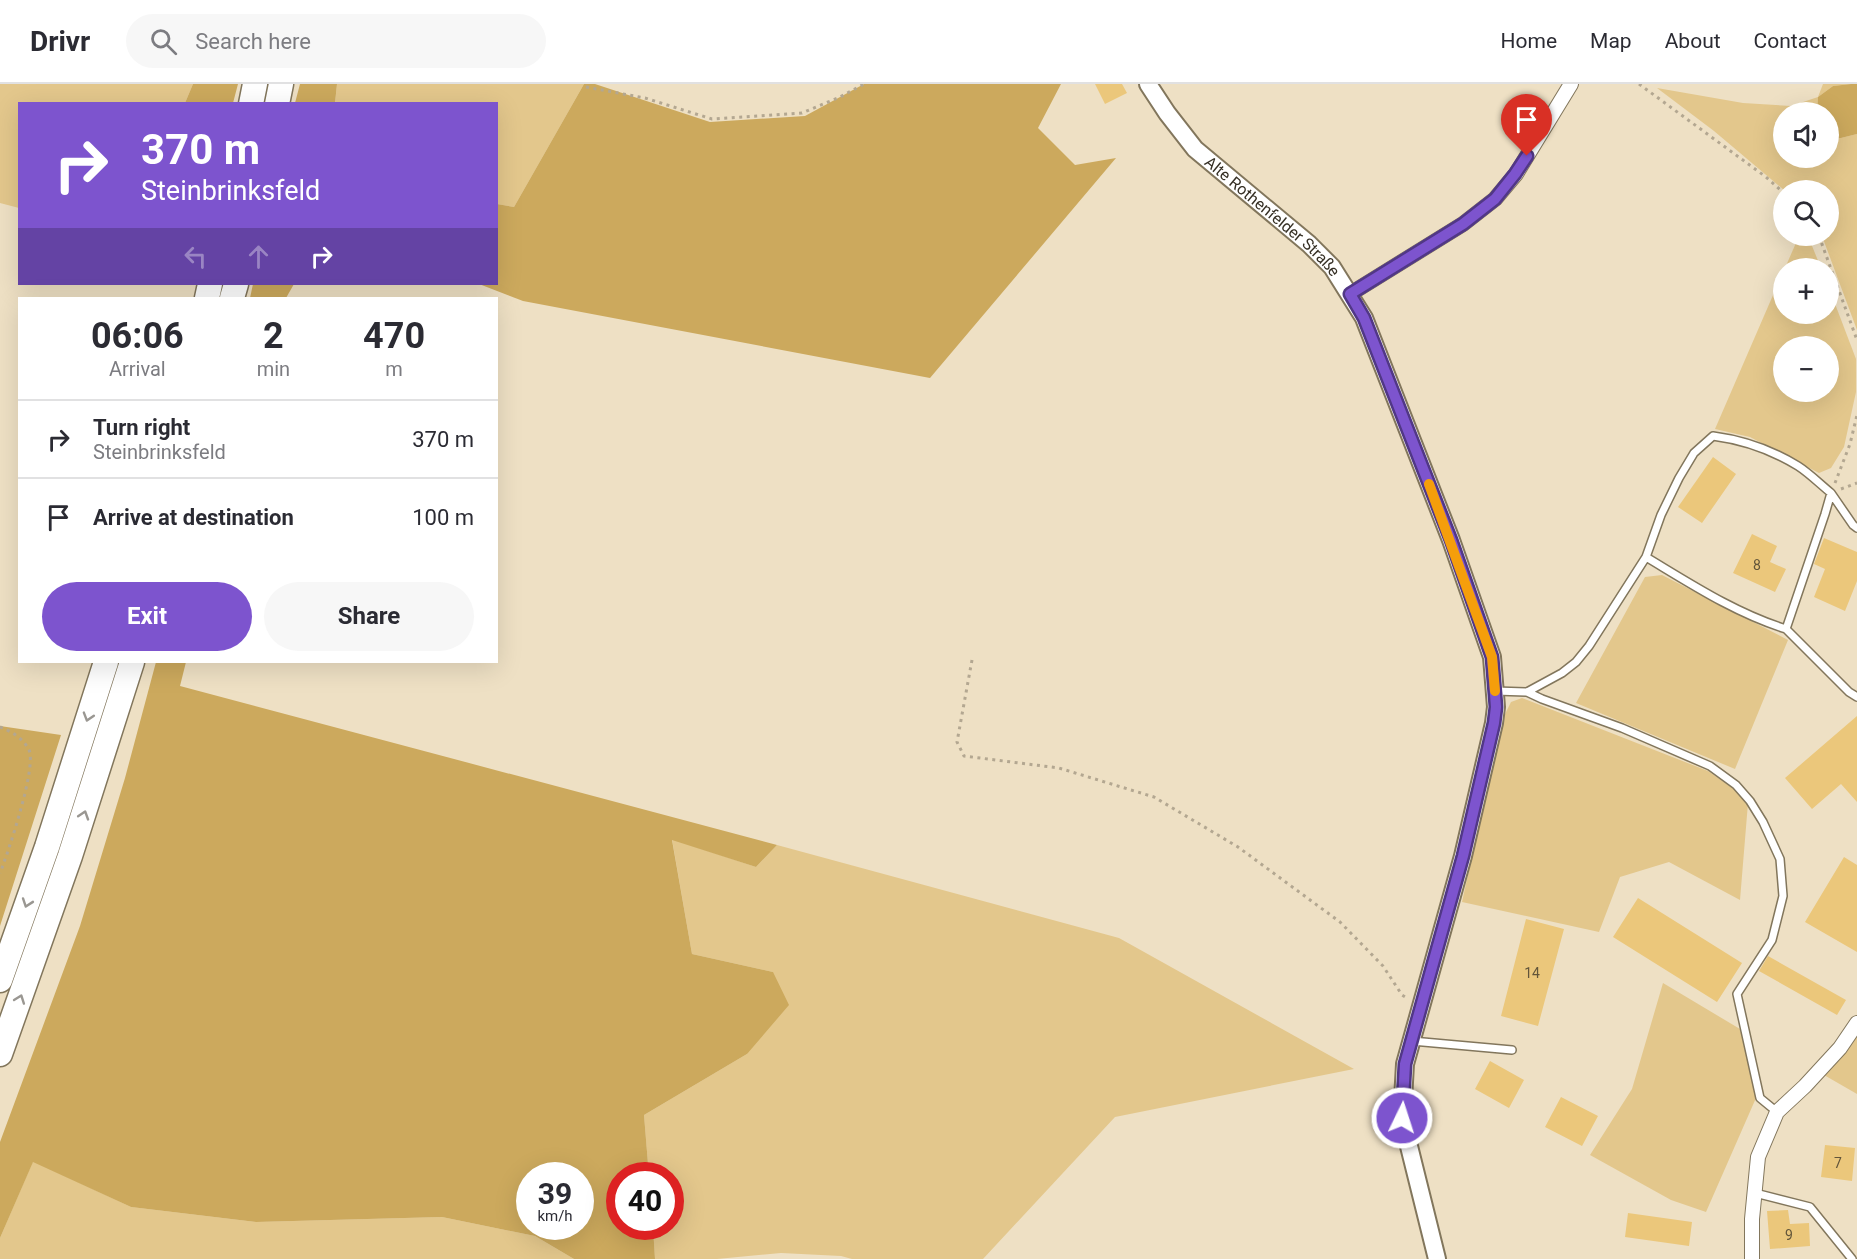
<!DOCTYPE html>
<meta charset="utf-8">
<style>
:root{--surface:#fff;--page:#f7f7f7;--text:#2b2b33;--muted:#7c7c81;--line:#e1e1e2;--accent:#7d54ce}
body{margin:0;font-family:Roboto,sans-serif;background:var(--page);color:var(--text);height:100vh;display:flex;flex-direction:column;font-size:22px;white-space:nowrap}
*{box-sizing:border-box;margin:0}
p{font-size:20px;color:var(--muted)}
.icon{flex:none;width:33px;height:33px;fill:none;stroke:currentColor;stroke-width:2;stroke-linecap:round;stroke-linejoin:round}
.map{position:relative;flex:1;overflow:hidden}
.details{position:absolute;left:18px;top:213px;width:480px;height:366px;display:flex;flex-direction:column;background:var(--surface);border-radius:0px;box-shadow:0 6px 24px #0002}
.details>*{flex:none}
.banner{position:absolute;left:18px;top:18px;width:480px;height:183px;border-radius:0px;box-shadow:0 6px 24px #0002;background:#7d54ce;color:#fff;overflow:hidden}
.fabs{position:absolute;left:1773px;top:18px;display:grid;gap:12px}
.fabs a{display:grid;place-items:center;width:66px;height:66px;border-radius:50%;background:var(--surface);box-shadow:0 6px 24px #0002;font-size:30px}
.speed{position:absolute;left:516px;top:1078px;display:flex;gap:12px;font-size:30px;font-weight:700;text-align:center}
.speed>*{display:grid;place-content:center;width:78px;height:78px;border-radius:50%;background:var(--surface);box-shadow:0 6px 24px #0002;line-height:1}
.speed small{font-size:15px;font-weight:400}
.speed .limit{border:9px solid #d22;background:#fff;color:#111}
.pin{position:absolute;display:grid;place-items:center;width:51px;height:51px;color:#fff;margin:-62px -26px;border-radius:50% 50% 50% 0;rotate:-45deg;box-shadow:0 0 6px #0007}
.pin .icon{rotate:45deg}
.me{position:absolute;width:66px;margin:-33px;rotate:4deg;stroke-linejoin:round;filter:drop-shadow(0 0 4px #0008)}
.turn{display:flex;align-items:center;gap:21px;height:126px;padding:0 24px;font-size:27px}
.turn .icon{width:78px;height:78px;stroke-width:2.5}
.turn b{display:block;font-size:42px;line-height:51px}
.lanes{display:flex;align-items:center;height:57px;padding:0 24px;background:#0003;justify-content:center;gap:30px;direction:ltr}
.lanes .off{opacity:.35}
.eta{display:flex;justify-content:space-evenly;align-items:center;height:102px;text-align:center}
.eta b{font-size:36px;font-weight:700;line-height:42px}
.button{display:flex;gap:12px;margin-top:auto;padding:12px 24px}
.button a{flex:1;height:69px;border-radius:36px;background:var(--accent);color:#fff;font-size:24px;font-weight:700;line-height:69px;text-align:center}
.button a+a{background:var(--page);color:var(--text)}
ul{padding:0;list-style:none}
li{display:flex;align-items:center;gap:18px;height:78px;padding:0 24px;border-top:2px solid var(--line)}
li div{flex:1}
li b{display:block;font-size:22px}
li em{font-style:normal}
header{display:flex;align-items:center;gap:36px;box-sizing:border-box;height:84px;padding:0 30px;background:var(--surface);border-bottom:2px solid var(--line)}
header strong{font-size:28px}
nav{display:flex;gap:33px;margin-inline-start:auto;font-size:21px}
.search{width:420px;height:54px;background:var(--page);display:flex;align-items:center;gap:15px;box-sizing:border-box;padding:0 21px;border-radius:33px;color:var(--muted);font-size:22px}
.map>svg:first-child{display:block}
.green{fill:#e3c78c;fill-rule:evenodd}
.forest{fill:#cca95d;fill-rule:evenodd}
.building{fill:#ebc77b}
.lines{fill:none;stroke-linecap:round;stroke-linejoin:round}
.service-casing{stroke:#82765c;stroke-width:10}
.minor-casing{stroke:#82765c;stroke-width:16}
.tertiary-casing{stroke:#82765c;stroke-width:20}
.motorway-casing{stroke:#82765c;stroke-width:27}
.path{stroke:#b3a791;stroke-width:3;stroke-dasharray:3 4.5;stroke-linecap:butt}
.service{stroke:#fff;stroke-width:7}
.minor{stroke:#fff;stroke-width:14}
.tertiary{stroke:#fff;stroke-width:16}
.motorway{stroke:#fff;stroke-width:24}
.oneway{stroke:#9a9792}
.route-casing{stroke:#513786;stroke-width:15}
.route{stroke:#7d54ce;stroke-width:10}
.slow{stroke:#f59e0b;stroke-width:10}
.labels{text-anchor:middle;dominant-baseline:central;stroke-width:6;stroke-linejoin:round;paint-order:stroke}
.number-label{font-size:14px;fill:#62553a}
.street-label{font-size:16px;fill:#352f24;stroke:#fceed0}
</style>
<header>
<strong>Drivr</strong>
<div class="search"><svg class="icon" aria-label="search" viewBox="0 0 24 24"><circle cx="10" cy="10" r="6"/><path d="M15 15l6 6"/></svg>Search here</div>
<nav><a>Home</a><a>Map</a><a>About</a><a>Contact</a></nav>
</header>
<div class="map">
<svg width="1857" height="1175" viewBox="0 0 1857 1175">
<rect width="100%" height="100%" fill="#eee0c4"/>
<!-- green -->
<path class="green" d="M 0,0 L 193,0 L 185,19 L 20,20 L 19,124 L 0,119 Z
M 337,0 L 584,0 L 514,123 L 497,120 L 496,20 L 335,20 Z
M 1823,0 L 1851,0 L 1833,2 L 1818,13 L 1817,28 L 1784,28 L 1784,74 L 1828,74 L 1829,55 L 1841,54 L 1857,50 L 1857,246 L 1822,152 L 1828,152 L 1828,106 L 1784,106 L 1714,47 L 1657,4 L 1743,19 L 1791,22 L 1818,13 Z
M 1799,152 L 1808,152 L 1821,184 L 1785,184 Z
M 1783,188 L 1784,230 L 1828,230 L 1829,204 L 1856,275 L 1856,308 L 1844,363 L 1831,384 L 1819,389 L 1750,353 L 1715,345 ZM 1784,262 L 1828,262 L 1828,308 L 1784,308 Z
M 1662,491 L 1788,556 L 1735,685 L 1576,619 L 1645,493 Z
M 1522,614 L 1708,687 L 1734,705 L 1748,719 L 1740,816 L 1669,778 L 1620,793 L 1599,848 L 1462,818 L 1502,636 L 1511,618 Z
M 672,755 L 756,783 L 777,761 L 1119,854 L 1354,985 L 1115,1033 L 983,1175 L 852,1175 L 841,1172 L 781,1169 L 717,1175 L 655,1175 L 653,1143 L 670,1143 L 670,1092 L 649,1092 L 644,1031 L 747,970 L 773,888 L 692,870 Z
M 1663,899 L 1740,945 L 1756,1014 L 1706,1128 L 1671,1116 L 1590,1071 L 1632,1005 Z
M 1857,949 L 1857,1010 L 1824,991 Z
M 33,1077 L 131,1123 L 256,1138 L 442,1133 L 535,1152 L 574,1175 L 0,1175 L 0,1154 Z"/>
<!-- forest -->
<path class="forest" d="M 193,0 L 238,0 L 233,19 L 185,19 Z
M 300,0 L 337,0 L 335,19 L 295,19 Z
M 584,0 L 595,0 L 710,38 L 805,32 L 864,0 L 1061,0 L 1038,44 L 1075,81 L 1116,74 L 930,294 L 523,217 L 479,200 L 496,200 L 497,120 L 514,123 Z
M 1851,0 L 1857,0 L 1857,50 L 1841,54 L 1829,55 L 1828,28 L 1817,28 L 1818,13 L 1833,2 Z
M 253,200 L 294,200 L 286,214 L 250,214 Z
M 156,578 L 186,578 L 180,602 L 777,761 L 756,783 L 672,756 L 692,870 L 773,888 L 789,921 L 747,970 L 644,1031 L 649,1092 L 620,1092 L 620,1143 L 653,1143 L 655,1175 L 574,1175 L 535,1152 L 442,1133 L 256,1138 L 131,1123 L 33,1078 L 0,1154 L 0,1058 L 80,842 L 125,694 ZM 530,1092 L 580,1092 L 580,1143 L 530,1143 Z
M 0,642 L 61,651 L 0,842 Z"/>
<!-- building -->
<path class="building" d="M 1095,0 L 1122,0 L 1127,9 L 1105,20 Z
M 1713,373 L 1736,390 L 1702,439 L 1678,423 Z
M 1752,450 L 1777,462 L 1770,478 L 1786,485 L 1775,508 L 1733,489 Z
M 1824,454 L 1857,468 L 1857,497 L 1845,527 L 1814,513 L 1825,485 L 1814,480 Z
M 1857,632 L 1857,718 L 1841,700 L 1812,725 L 1785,694 Z
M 1844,773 L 1857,781 L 1857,868 L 1805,838 Z
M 1638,814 L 1742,879 L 1717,918 L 1613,853 Z
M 1526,835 L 1564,845 L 1538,942 L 1501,932 Z
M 1768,872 L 1846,916 L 1837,931 L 1759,887 Z
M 1490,977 L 1524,996 L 1509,1024 L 1475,1005 Z
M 1561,1013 L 1598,1032 L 1582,1062 L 1545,1043 Z
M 1825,1061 L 1855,1064 L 1852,1097 L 1821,1093 Z
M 1788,1126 L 1790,1140 L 1809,1139 L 1810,1162 L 1770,1165 L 1767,1127 Z
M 1628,1129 L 1692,1138 L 1689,1162 L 1625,1153 Z"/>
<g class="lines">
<!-- service casing -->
<g class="service-casing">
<path id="service" d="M 1831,409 L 1853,441 L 1857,444
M 1646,473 C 1691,500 1735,529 1786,545
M 1495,607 L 1527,608 L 1562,589 L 1576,578 L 1589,562 L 1646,473 L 1661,431 L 1679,394 L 1694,369 L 1713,352 C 1743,356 1772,366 1798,382 C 1809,389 1820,400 1831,409 L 1825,430 L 1786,545 L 1849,608 L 1857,613
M 1527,608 L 1542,615 L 1622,644 L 1710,682 L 1736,701 L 1750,717 L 1763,738 L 1780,775 L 1783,812 L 1772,856 L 1737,910 L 1760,1014 L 1777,1028
M 1412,957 L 1512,966
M 1755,1109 L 1810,1123 L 1852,1175"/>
</g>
<!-- minor casing -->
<g class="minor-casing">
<path id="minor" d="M 1350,210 L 1463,140 L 1495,115 L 1516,90 L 1571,0
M 1752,1175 L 1752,1135 L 1758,1073 L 1777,1028 L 1805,1002 L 1840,964 L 1857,939"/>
</g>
<!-- tertiary casing -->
<g class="tertiary-casing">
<g id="tertiary">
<path id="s1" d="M 1148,0 L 1167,29 L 1195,65 L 1309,160 L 1332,183 L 1364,234 L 1451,456 L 1492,573 L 1496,623 L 1494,639 L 1463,772 L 1405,980 L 1402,1034 L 1437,1175"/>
</g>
</g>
<!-- motorway casing -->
<g class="motorway-casing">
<path id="motorway" d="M 251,20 L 255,0
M 277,20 L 281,0
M 207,214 L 210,200
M 232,214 L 236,200
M 0,896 L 47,763 L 106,578
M 0,970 L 70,772 L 132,578"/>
</g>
<!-- path -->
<path class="path" d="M 1639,0 L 1766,93 L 1784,109
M 586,3 L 645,14 L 712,35 L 802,29 L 840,13 L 864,0
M 1819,152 L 1857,256
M 1835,399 L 1850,360 L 1857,331
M 1841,405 L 1857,399
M 972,576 L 957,658 L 964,672 L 1059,684 L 1154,713 L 1238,763 L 1340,838 L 1383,882 L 1402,911 L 1407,914
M 0,643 C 11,647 24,655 29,666 C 37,683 8,769 0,789"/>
<!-- service -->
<use href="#service" class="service"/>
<!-- minor -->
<use href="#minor" class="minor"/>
<!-- tertiary -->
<use href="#tertiary" class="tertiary"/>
<!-- motorway -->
<use href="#motorway" class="motorway"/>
</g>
<!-- one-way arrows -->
<defs><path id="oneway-chevron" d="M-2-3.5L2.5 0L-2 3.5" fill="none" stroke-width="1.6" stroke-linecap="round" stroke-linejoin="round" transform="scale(1.5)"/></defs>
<g class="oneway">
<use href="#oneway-chevron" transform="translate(88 633) rotate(107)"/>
<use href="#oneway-chevron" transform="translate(84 731) rotate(-72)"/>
<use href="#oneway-chevron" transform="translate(27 819) rotate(109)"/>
<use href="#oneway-chevron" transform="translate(20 915) rotate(-70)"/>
</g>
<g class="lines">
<!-- route casing -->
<g class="route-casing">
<path id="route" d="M 1402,1034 L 1405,980 L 1463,772 L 1494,639 L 1496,623 L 1492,573 L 1451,456 L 1364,234 L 1350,210 L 1463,140 L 1495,115 L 1515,90 L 1527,72"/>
</g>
<!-- route -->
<use href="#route" class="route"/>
<!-- slow -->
<path class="slow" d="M 1429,400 L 1492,573 L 1495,607"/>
</g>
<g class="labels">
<!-- number labels -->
<g class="number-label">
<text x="1757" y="481">8</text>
<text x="1532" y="889">14</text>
<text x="1838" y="1079">7</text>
<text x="1789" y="1151">9</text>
</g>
<!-- street labels -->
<g class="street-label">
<text stroke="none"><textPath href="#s1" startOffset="183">Alte Rothenfelder Straße</textPath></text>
</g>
</g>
</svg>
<div class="fabs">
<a><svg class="icon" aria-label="sound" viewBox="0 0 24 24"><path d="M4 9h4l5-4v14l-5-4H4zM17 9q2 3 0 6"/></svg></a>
<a><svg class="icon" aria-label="search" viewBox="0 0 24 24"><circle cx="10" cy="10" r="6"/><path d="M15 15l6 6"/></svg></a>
<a>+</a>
<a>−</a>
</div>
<div class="speed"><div>39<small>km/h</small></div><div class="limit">40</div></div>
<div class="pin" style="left:1527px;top:72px;background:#d93025"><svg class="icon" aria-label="arrive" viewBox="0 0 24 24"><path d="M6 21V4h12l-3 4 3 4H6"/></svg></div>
<svg class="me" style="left:1402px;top:1034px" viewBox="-20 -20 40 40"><circle r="17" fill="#7d54ce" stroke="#fff" stroke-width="3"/><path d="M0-11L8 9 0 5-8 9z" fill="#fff"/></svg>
<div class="banner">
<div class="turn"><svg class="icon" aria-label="right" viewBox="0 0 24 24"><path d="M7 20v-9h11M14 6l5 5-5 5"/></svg><div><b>370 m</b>Steinbrinksfeld</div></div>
<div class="lanes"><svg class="icon off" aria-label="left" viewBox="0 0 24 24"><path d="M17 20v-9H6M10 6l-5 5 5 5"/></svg><svg class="icon off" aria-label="ahead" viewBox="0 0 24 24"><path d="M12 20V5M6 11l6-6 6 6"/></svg><svg class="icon" aria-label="right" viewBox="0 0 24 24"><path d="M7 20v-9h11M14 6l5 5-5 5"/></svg></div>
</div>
<section class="details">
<div class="eta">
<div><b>06:06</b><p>Arrival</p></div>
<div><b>2</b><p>min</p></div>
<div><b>470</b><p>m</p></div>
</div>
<ul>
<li><svg class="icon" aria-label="right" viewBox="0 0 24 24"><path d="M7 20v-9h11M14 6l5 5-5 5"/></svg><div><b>Turn right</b><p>Steinbrinksfeld</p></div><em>370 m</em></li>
<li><svg class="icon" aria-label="arrive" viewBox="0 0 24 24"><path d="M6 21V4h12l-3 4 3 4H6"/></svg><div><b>Arrive at destination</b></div><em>100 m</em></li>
</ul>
<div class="button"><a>Exit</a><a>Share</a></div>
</section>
</div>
